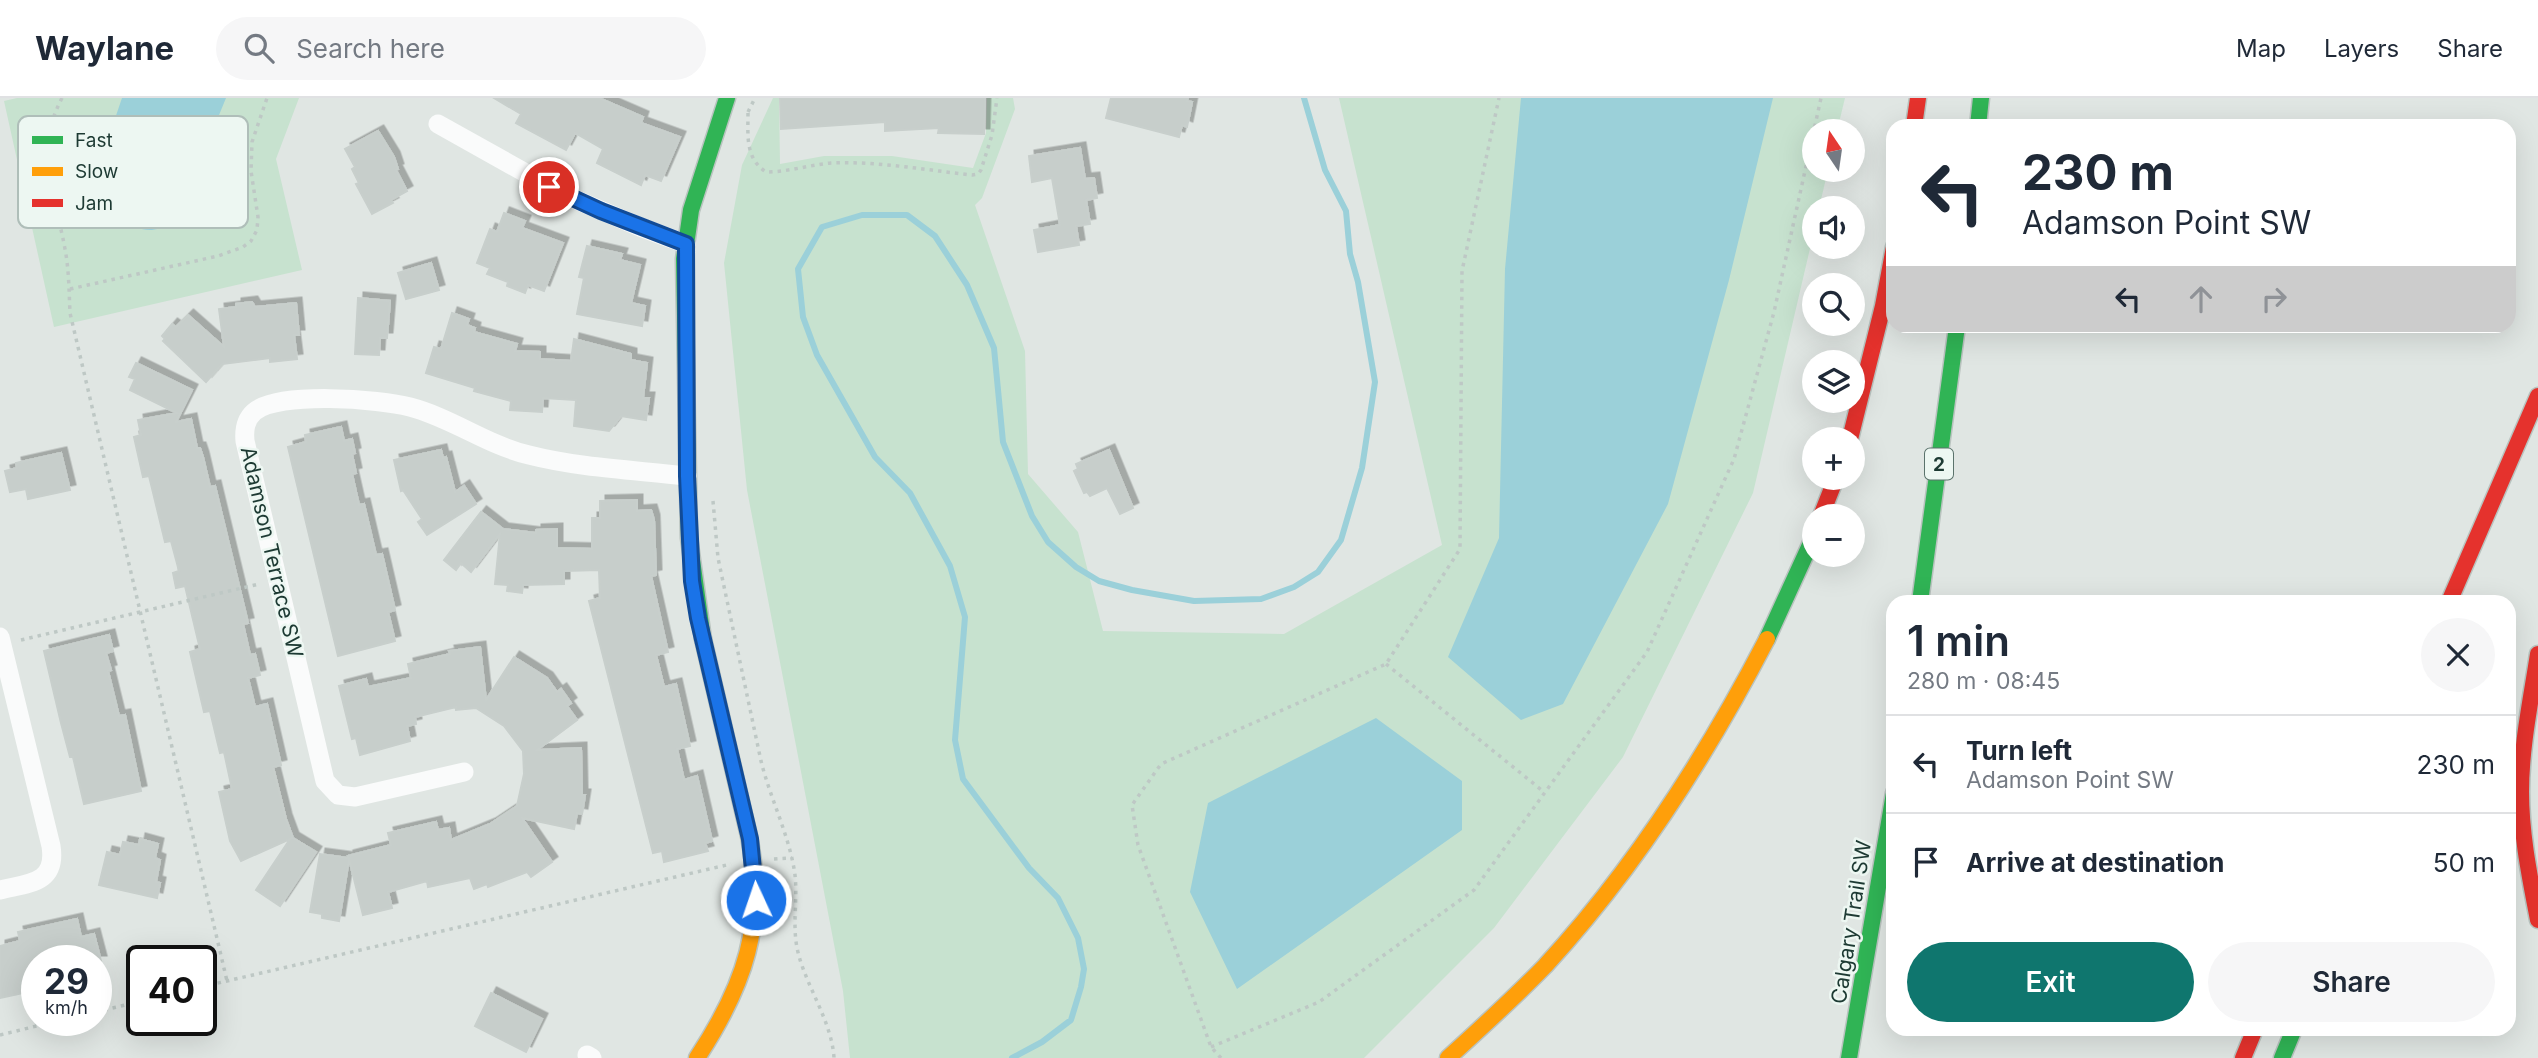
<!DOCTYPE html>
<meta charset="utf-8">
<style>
:root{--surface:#fff;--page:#f6f6f7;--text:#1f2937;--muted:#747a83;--line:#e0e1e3;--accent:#0f766e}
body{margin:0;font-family:Inter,sans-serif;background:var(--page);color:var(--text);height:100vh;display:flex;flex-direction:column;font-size:26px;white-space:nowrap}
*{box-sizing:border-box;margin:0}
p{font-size:23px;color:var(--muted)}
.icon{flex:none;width:38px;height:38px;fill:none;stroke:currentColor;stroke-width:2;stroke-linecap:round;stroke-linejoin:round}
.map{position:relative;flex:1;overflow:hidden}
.panel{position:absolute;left:1886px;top:497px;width:630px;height:441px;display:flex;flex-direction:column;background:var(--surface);border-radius:21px;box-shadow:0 7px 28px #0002}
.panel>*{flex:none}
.hud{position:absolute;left:1886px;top:21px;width:630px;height:214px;border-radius:21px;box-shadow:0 7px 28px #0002;background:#fff;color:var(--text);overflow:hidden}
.needle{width:46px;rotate:347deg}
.controls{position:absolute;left:1802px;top:21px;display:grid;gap:14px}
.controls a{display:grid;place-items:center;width:63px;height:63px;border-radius:50%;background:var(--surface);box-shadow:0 7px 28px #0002;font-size:35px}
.speed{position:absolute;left:21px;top:847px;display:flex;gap:14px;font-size:35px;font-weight:700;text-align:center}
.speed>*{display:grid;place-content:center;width:91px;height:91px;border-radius:50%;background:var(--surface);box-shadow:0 7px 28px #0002;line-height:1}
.speed small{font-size:18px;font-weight:400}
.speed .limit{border:4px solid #111;border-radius:10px;background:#fff;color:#111}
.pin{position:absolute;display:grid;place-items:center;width:60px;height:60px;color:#fff;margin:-30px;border:4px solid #fff;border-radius:50%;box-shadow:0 2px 7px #0007}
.me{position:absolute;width:77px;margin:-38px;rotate:357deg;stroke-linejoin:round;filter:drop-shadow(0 0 5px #0008)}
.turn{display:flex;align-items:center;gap:24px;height:147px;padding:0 21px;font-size:32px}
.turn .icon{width:91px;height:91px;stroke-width:2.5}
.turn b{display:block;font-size:49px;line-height:60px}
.lanes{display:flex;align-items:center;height:66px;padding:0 21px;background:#0003;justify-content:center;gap:35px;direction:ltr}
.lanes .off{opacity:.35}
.round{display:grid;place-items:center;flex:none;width:74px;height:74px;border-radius:37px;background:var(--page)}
.summary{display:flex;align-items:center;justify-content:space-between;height:119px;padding:0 21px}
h1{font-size:42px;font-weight:600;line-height:52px}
.action{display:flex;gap:14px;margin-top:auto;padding:14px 21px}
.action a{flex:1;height:80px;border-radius:42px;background:var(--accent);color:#fff;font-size:28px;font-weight:600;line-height:80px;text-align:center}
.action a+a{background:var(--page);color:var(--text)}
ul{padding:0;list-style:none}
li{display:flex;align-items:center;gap:21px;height:98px;padding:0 21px;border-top:2px solid var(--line)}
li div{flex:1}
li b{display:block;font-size:26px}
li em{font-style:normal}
header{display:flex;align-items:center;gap:42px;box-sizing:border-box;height:98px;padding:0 35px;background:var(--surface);border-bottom:2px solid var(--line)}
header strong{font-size:33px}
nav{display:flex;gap:38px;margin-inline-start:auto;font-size:24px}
.search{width:490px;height:63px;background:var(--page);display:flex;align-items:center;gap:18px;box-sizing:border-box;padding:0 24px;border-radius:38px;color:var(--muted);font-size:26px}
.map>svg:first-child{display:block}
.green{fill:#c7e2cf}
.water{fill:#9bd0d9}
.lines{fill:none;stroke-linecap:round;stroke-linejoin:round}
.stream{stroke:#9bd0d9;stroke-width:6}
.building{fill:#c7cecb;stroke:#c8cfcc;stroke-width:2;filter:url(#shadow)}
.fast-casing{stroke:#b9c3bf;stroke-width:19}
.slow-casing{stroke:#b9c3bf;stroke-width:19}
.jam-casing{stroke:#b9c3bf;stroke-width:19}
.path{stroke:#bec8c5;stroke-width:3.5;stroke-dasharray:3.5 5;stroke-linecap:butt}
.street{stroke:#fafbfb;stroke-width:19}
.fast{stroke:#30b455;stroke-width:16}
.slow{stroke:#ff9f0a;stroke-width:16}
.jam{stroke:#e5322d;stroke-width:16}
.route-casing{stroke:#114b97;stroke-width:18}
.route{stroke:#1a73e8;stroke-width:12}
.labels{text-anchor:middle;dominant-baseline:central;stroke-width:5;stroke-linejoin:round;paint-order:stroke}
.shield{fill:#edf7f2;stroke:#5b736c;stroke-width:2}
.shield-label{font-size:19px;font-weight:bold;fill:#1d3a33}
.street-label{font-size:21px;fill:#1d3a33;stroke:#edf7f2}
.key{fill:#edf7f2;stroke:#afbeb9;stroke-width:2}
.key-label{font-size:19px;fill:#1d3a33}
</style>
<header>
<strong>Waylane</strong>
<div class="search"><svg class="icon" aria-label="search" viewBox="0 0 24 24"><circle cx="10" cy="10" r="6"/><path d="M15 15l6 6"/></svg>Search here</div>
<nav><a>Map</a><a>Layers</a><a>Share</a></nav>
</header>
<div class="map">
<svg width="2538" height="960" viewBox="0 0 2538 960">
<defs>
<filter id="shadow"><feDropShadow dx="5.5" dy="-5.5" stdDeviation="0" flood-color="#0004"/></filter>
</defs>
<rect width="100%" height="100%" fill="#e0e6e3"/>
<!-- green -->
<path class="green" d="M 17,0 L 299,0 L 276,61 L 302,172 L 54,229 L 4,3 Z
M 773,0 L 779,0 L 780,66 L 824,58 L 892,58 L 973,70 L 986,35 L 987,0 L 1013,0 L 1015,11 L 982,100 L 975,107 L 1025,253 L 1028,376 L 1078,434 L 1103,533 L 1284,536 L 1442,447 L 1339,0 L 1845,0 L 1837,33 L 1815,33 L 1815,72 L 1828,72 L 1819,110 L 1815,110 L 1815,129 L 1753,395 L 1623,659 L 1494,830 L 1364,960 L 850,960 L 843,893 L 747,392 L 724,165 L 742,67 Z"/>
<!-- water -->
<path class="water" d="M 122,0 L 226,0 L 199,66 L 195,98 L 176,126 C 146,135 145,135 118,118 L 110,89 L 106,47 Z
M 1521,0 L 1773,0 L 1729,182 L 1668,406 L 1563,606 L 1521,622 L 1448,559 L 1499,440 L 1505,171 Z
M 1376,620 L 1462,683 L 1462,732 L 1237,891 L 1190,794 L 1208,705 Z"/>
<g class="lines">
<!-- stream -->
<path class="stream" d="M 1012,960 L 1042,944 L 1071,922 L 1081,889 L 1084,871 L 1078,840 L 1058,800 L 1029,770 L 963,681 L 955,642 L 965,519 L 950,468 L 910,395 L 875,359 L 817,257 L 803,219 L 798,171 L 822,129 L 862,117 L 907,117 L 935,138 L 967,187 L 994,250 L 1003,344 L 1032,418 L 1048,444 L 1076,469 L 1099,483 L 1132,492 L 1194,503 L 1261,501 L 1294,489 L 1318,474 L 1341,442 L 1362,370 L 1375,284 L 1358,184 L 1350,156 L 1346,113 L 1325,72 L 1304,0"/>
</g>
<!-- building -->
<path class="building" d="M 494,0 L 599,0 L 643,19 L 641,25 L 680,39 L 661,83 L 645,77 L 641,87 L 597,65 L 603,51 L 575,35 L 566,52 L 516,25 L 521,16 Z
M 780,0 L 985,0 L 984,36 L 938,35 L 939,30 L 885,33 L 885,24 L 781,31 Z
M 1111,0 L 1188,0 L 1187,3 L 1192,4 L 1187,29 L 1182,27 L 1179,39 L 1106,20 Z
M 378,33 L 394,59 L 398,71 L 396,72 L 407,93 L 391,102 L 393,105 L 372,116 L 356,86 L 359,85 L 352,71 L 355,69 L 345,51 Z
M 1080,50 L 1085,81 L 1094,80 L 1097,100 L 1086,102 L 1090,126 L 1076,128 L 1079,147 L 1038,154 L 1034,132 L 1060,127 L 1052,80 L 1032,84 L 1029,58 Z
M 504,115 L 525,123 L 522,130 L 563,145 L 544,193 L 528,187 L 525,195 L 507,188 L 508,184 L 487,176 L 490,170 L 477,165 L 490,131 L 497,134 Z
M 587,148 L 622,156 L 620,162 L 640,167 L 631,205 L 645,208 L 642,228 L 577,216 L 584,180 L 579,179 Z
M 431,165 L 439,192 L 406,201 L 398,175 Z
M 358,200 L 390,203 L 387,240 L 380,240 L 379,257 L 355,256 Z
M 252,204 L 255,209 L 296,205 L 299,237 L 294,237 L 297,261 L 270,264 L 270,260 L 222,266 L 206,284 L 163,243 L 165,241 L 162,238 L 172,226 L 176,229 L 188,217 L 224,249 L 219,211 L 236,209 L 236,206 Z
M 452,215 L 469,221 L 467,227 L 475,230 L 474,234 L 517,246 L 515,253 L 540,254 L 540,261 L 571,263 L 574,241 L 631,256 L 631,262 L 647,265 L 643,300 L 649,300 L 646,322 L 621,318 L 609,333 L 574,328 L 576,302 L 543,300 L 542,314 L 510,312 L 511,303 L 474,293 L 475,290 L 426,275 L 434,249 L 441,251 Z
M 136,265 L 192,292 L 176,324 L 191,321 L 197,350 L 200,350 L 203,359 L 210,389 L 215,388 L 248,525 L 243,526 L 250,557 L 255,556 L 260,577 L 248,580 L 255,609 L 267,606 L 281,667 L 273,669 L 286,721 L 293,740 L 316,754 L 280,808 L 256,792 L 290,741 L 241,763 L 230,743 L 219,694 L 232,691 L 224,654 L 220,655 L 210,613 L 204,614 L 190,554 L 200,551 L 185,488 L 176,490 L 173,475 L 179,473 L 171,443 L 165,444 L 149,378 L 143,379 L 134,339 L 141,337 L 138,322 L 177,315 L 130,292 L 135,281 L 129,279 Z
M 341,329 L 344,343 L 352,341 L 355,355 L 352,356 L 356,375 L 352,376 L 359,407 L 364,406 L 376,457 L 382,456 L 395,512 L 388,514 L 395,543 L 338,558 L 288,349 L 306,344 L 305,337 Z
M 441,352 L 443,360 L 446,359 L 455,394 L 464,388 L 476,406 L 427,437 L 418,424 L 422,421 L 403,392 L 401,393 L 394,362 Z
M 1109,352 L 1133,410 L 1120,416 L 1107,390 L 1090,398 L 1087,394 L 1084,395 L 1074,373 L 1078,371 L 1076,366 Z
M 61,355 L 70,392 L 28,401 L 26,391 L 10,394 L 5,373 L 17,370 L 16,365 Z
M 637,402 L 637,413 L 651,412 L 654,422 L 656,477 L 651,478 L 668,554 L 656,557 L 664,589 L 676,586 L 690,648 L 677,651 L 684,682 L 697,678 L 712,743 L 705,745 L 708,753 L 664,764 L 662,753 L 653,755 L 589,503 L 600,500 L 599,472 L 564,473 L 564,486 L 523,487 L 522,495 L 507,493 L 508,487 L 495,486 L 500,436 L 471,474 L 461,465 L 456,472 L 444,462 L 481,414 L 503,431 L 536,435 L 536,432 L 557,431 L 557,450 L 592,451 L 592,420 L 600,420 L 600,403 Z
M 109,537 L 113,553 L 106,555 L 111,572 L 108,573 L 119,618 L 125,617 L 141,693 L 84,706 L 73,659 L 70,659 L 61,625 L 44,553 Z
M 480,549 L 486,602 L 514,559 L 547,580 L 557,594 L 561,591 L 571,605 L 567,608 L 577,622 L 537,652 L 581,650 L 582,697 L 585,697 L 582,716 L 577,715 L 574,731 L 522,720 L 552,764 L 531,779 L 527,774 L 488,789 L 487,786 L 474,791 L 470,780 L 428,789 L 427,783 L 388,794 L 392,810 L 363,817 L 349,761 L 339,823 L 322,820 L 322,816 L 310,814 L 320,756 L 349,760 L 348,758 L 391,747 L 388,735 L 436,724 L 438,732 L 449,730 L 451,742 L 490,726 L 517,708 L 524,676 L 523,653 L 504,628 L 476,610 L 456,612 L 456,609 L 415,619 L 416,626 L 407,628 L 410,643 L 360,657 L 356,640 L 352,641 L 339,588 L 366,581 L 368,589 L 411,580 L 408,566 L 450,556 L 449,553 Z
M 140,741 L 158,746 L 155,760 L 160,762 L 156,784 L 160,785 L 157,800 L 99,787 L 107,754 L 120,757 L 123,744 L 139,747 Z
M 77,821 L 81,839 L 94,836 L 101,863 L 37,863 L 37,892 L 0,900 L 0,848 L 20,843 L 18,834 Z
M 491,895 L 542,921 L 526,954 L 475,928 Z"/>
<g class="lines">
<!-- fast casing -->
<g class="fast-casing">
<path id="fast" d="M 1978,28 L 1981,0
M 1920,504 L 1957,228
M 703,541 L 689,440 L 684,161 L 691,112 L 727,0
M 1767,541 L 1815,436
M 1849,960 L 1894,695
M 2282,960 L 2294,931"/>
</g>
<!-- slow casing -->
<g class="slow-casing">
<path id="slow" d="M 697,960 C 745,887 766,826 749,738 L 703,541
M 1448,960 C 1481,930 1514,900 1545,868 C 1635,770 1706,659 1767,541"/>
</g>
<!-- jam casing -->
<g class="jam-casing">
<path id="jam" d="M 1914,28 L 1918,0
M 1850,341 L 1883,208 L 1894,149
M 1821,418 L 1836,380
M 2449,504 L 2538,298
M 2538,556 C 2531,602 2521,648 2521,694 C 2521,737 2530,780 2538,822
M 2243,960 L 2255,931"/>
</g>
<!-- path -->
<path class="path" d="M 62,0 C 30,63 54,89 65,151 C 69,172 69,193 70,215 L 227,883
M 748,14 L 755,0
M 748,15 C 748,38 745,60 766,74 C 788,74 809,67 831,65 C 878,63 925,72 972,77 L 978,76 L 981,72 L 992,37 L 997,0
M 70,191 L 218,158 L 243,149 L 251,143 L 257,132 L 258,119 L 251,73 L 252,44 L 267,0
M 713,403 L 718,460 L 761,663 C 770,700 790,739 795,777 C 798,804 791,831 799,858 C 808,891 832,925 834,960
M 21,542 L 259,486
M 1386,566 L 1544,694
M 774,761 L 792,760
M 201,889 L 731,766
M 96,914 L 142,903
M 0,937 L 61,922
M 1211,949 L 1319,904 L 1474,792 L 1647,554 L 1734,361 L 1774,214 L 1821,0
M 1221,960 L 1211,949 L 1138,747 L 1132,707 L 1161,666 L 1386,566 L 1460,451 L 1462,173 L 1499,0"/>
<!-- street -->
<path class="street" d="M 438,26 L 565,97 L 640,129 L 686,146
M 0,539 L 51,748 C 57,786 28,785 0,792
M 464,674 L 355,699 L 338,697 L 325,683 L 245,343 C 244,332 245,322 254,314 C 278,293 380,301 410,309 C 452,320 487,347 529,357 C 580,370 635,372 687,378
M 587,957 L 592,960"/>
<!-- fast -->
<use href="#fast" class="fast"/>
<!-- slow -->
<use href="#slow" class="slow"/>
<!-- jam -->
<use href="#jam" class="jam"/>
</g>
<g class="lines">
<!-- route casing -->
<g class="route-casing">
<path id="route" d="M 549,89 L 601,113 L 686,146 L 687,378 L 692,483 L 698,520 L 750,741 L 756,802"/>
</g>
<!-- route -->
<use href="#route" class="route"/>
</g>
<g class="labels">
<!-- shield labels -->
<rect class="shield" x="1925" y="350.5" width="28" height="31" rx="5"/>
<g class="shield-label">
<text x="1939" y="366">2</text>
</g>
<!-- street labels -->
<g class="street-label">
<text transform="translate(272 454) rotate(77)">Adamson Terrace SW</text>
<text transform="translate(1851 824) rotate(-81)">Calgary Trail SW</text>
</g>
</g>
<!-- legend -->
<rect x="18" y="18" width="230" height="112" rx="10" class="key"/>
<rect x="32" y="38" width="31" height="8" fill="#30b455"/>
<rect x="32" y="69" width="31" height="9" fill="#ff9f0a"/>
<rect x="32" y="101" width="31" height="8" fill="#e5322d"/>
<g class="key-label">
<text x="75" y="49">Fast</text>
<text x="75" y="80">Slow</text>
<text x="75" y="112">Jam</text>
</g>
</svg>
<div class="controls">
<a><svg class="needle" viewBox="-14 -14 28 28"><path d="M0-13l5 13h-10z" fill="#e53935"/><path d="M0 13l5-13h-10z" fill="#747a83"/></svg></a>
<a><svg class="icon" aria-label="sound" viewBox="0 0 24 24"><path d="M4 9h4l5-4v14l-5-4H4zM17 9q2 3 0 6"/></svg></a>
<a><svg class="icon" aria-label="search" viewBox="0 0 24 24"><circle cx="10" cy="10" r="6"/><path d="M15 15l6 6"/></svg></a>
<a><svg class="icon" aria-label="layers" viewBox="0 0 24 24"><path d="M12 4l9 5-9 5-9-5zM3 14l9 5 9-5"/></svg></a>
<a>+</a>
<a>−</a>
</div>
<div class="speed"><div>29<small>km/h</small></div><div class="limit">40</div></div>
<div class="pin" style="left:549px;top:89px;background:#d93025"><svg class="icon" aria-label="arrive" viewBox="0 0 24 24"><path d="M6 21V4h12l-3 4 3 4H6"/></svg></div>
<svg class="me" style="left:756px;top:802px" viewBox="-20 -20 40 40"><circle r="17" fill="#1a73e8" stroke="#fff" stroke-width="3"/><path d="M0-11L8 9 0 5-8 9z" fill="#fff"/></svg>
<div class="hud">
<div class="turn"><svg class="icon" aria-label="left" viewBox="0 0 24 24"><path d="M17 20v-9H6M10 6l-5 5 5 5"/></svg><div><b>230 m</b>Adamson Point SW</div></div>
<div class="lanes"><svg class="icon" aria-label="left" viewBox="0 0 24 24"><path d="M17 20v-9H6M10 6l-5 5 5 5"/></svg><svg class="icon off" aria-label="ahead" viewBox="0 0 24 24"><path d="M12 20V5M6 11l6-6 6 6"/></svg><svg class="icon off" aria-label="right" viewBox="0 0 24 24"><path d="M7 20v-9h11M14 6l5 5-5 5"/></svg></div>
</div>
<section class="panel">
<div class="summary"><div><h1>1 min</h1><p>280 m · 08:45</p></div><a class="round"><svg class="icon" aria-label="close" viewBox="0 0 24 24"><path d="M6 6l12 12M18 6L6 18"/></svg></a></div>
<ul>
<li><svg class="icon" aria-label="left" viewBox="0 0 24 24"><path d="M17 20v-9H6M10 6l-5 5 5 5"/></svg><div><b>Turn left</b><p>Adamson Point SW</p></div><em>230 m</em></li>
<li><svg class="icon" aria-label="arrive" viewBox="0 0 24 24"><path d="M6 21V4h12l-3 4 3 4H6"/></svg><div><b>Arrive at destination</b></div><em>50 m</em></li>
</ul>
<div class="action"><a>Exit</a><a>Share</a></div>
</section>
</div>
